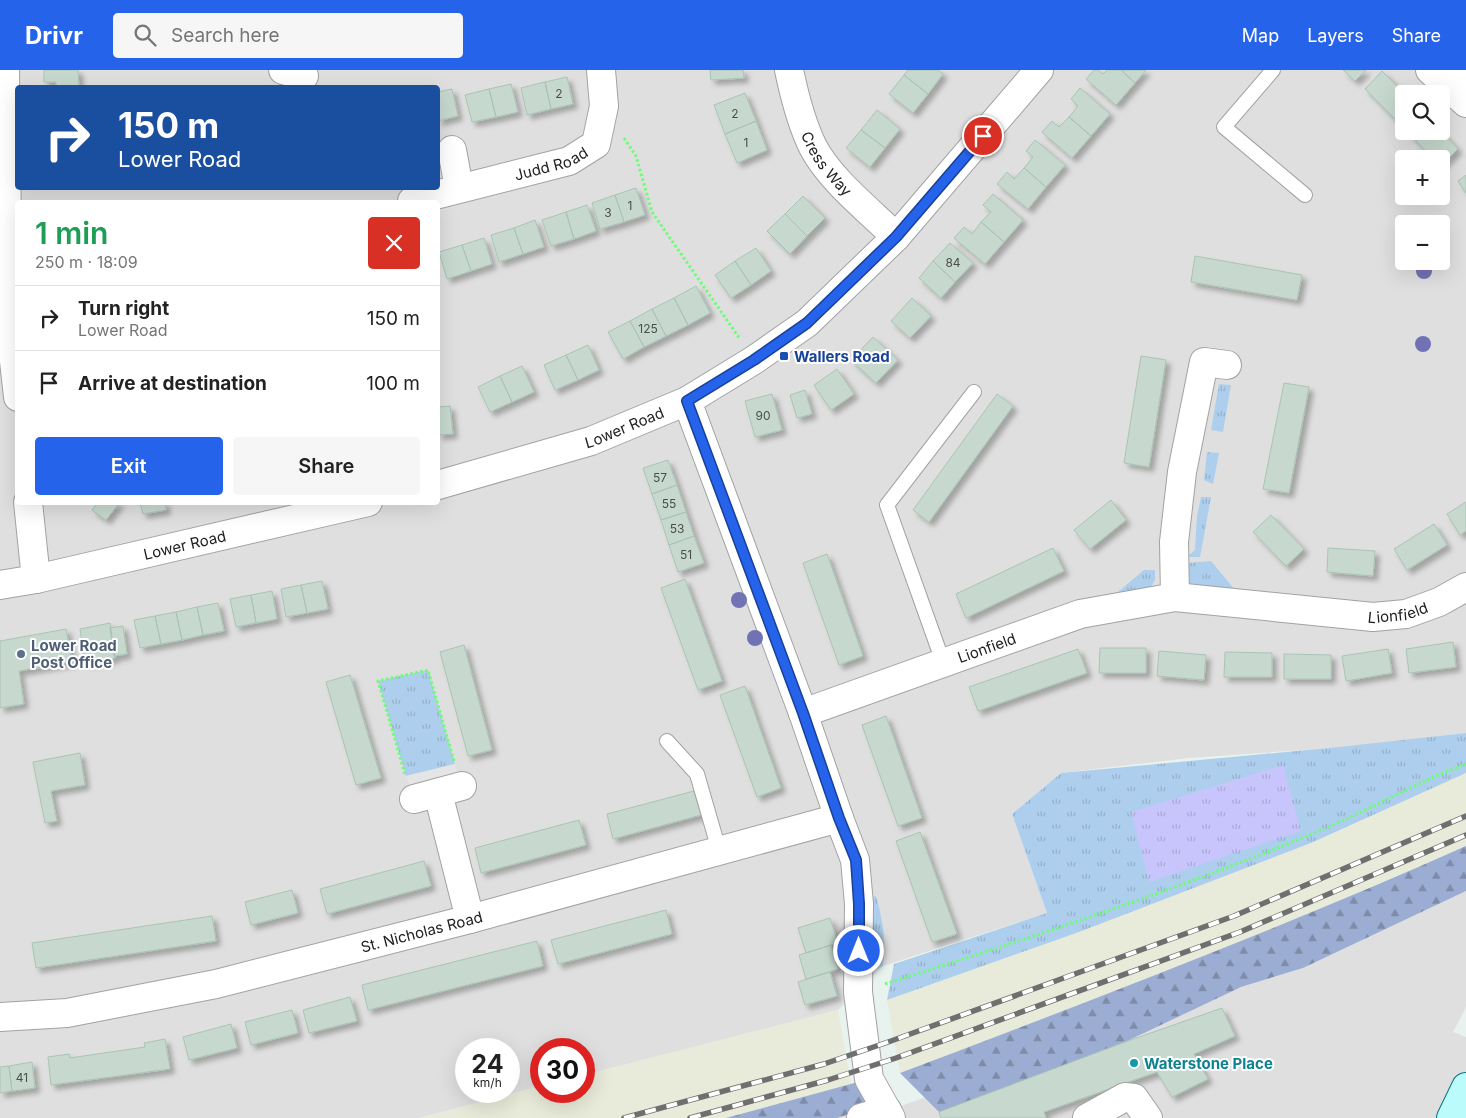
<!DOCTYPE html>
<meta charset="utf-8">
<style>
:root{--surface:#fff;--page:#f6f6f6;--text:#222;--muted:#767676;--line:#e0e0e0;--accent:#2563eb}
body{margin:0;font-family:Inter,sans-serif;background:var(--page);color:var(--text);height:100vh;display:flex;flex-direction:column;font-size:19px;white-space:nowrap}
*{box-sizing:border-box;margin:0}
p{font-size:16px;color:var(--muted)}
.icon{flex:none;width:28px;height:28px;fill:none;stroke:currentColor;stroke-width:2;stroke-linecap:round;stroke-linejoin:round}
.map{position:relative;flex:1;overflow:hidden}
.drawer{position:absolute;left:15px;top:130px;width:425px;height:305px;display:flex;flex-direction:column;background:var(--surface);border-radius:5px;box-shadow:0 5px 20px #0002}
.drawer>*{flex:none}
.top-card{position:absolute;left:15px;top:15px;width:425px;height:105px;border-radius:5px;box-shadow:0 5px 20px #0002;background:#1a4fa0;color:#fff;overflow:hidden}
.buttons{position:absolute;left:1395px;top:15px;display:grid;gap:10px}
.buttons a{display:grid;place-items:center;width:55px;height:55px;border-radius:5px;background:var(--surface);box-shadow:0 5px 20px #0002;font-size:25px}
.speed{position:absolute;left:455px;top:968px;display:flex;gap:10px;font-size:25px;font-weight:700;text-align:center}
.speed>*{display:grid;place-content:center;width:65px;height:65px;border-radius:50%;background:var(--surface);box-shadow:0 5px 20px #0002;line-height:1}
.speed small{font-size:12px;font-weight:400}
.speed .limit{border:8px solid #d22;background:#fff;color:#111}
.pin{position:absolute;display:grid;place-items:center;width:42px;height:42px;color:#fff;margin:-21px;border:2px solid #fff;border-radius:50%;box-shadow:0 1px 5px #0007}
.me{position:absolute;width:55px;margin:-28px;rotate:0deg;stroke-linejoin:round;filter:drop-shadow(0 0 4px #0008)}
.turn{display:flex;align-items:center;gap:18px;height:105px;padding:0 20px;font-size:22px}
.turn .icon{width:65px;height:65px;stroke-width:2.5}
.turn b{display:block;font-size:35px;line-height:42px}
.round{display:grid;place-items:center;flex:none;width:52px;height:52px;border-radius:5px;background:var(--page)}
.overview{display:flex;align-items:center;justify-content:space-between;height:85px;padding:0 20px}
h1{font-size:30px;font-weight:600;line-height:38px;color:#1e9e55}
.primary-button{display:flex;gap:10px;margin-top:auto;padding:10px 20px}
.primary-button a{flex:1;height:58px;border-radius:5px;background:var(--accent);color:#fff;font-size:20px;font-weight:600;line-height:58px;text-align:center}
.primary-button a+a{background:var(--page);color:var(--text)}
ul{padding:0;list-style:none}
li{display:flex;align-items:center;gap:15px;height:65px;padding:0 20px;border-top:1px solid var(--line)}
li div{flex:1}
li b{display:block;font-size:19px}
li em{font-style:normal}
header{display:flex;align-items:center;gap:30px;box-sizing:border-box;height:70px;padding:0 25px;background:var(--accent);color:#fff}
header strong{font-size:24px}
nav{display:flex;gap:28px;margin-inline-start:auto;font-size:18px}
.search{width:350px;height:45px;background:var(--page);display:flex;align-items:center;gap:12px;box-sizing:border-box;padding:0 18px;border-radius:5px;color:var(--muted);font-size:19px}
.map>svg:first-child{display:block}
.residential{fill:#dedfde;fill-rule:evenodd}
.railway{fill:#e8ebd9}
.grass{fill:url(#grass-tufts)}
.forest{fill:url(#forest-firs)}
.park{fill:url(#park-tufts)}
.parking{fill:#e5e5e5}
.building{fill:#c7d9ce;stroke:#a9c4b4;filter:url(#shadow)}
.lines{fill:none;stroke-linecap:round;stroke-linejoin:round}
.lane-casing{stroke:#a2a2a2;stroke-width:16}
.street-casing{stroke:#a2a2a2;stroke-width:30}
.secondary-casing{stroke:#02757e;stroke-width:30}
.path{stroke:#6dfd76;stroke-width:3;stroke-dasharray:2.5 2.5;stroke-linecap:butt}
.lane{stroke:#fff;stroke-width:14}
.street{stroke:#fff;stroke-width:28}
.secondary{stroke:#bcfbfb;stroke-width:28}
.rail-casing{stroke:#6f6f6f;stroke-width:5.5}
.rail{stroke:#fff;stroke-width:4;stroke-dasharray:11;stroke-linecap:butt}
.tree{fill:#7172b4}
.route-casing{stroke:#184099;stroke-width:12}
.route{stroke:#2563eb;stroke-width:9}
.transit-dot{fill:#1a4fb4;stroke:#fff;stroke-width:2}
.service-dot{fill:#5c6f8a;stroke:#fff;stroke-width:2}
.culture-dot{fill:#0f9aa8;stroke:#fff;stroke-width:2}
.labels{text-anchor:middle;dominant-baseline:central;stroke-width:4;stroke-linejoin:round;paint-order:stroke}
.number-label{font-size:12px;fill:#4a4f4c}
.street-label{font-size:15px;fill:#212121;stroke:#fff}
.transit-label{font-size:15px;font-weight:bold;fill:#164399;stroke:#fff;text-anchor:start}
.service-label{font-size:15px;font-weight:bold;fill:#4e5e75;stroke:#fff;text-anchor:start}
.culture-label{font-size:15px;font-weight:bold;fill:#0d838f;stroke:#fff;text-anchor:start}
</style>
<header>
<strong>Drivr</strong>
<div class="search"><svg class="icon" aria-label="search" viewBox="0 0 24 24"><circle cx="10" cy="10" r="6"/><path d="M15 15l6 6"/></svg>Search here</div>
<nav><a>Map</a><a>Layers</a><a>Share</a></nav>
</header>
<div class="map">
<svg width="1466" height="1048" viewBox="0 0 1466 1048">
<defs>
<pattern id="grass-tufts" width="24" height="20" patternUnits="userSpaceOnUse" patternTransform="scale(1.25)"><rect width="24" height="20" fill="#adceec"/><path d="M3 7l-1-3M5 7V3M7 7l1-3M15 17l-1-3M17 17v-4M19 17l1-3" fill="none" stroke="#95b1ca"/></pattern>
<pattern id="forest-firs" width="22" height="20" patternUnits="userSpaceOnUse" patternTransform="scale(1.25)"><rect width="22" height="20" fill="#9badd2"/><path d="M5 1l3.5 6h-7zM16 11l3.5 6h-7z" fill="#7e8caa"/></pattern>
<pattern id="park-tufts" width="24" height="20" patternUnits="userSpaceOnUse" patternTransform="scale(1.25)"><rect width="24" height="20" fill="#c7c5fb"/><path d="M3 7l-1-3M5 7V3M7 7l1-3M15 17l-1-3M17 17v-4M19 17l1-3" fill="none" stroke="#aba9d7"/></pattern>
<filter id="shadow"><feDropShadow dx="4.5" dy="4.5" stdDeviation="2.5" flood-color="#0004"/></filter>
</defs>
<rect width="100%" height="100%" fill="#e8f2ee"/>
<!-- residential -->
<path class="residential" d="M 0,0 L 1466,0 L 1466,663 L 1345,677 L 1189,688 L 1061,703 L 1012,744 L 1047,843 L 883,896 L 838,940 L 584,1005 L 584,979 L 541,979 L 541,1016 L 419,1048 L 0,1048 ZM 18,18 L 438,18 L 438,118 L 18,118 ZM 1404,24 L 1441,24 L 1441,61 L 1404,61 ZM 1404,89 L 1441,89 L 1441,126 L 1404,126 ZM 18,132 L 438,132 L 438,432 L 18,432 ZM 1404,154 L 1441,154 L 1441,191 L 1404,191 ZM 466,979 L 509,979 L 509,1021 L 466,1021 Z
M 1466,821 L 1466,937 L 1453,962 L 1466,967 L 1466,1048 L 837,1048 L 856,1042 L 901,1036 L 1241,917 L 1303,898 Z"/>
<!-- railway -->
<path class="railway" d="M 1466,703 L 1466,815 L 925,1028 L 900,1003 L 887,930 L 1079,862 L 1311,773 Z
M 838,940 L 856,1042 L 837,1048 L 419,1048 L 541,1016 L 541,1021 L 584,1021 L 584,1005 Z"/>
<!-- grass -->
<path class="grass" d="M 1219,314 L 1231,315 L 1223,362 L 1211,360 Z
M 1207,382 L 1219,383 L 1213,414 L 1204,410 Z
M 1201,427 L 1211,427 L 1200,487 L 1187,487 L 1195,480 L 1197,446 Z
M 1211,491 L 1235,520 L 1188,515 L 1182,499 L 1188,493 Z
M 1144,500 L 1155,500 L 1155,510 L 1149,520 L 1111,528 Z
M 428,600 L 455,694 L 406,706 L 378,611 Z
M 1466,663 L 1466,703 L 1311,773 L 1079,862 L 887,930 L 894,894 L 1047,843 L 1012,744 L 1061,703 L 1339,677 Z
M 876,826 C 883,851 886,870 883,896 L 866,905 L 873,827 Z"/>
<!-- forest -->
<path class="forest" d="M 1466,776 L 1466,821 L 1303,898 L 1241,917 L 1125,972 L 939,1042 L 900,1003 C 1090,931 1280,859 1466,776 Z
M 869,1009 L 887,1040 L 856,1042 L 837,1048 L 726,1048 Z"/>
<!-- park -->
<path class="park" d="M 1283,695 L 1301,761 L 1149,812 L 1131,742 Z"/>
<!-- parking -->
<path class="parking" d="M 455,694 L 462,716 L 414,729 L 406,706 Z"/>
<!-- building -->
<path class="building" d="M 44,0 L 78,0 L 79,18 L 56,18 L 56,12 L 44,12 Z
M 710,0 L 743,0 L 744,8 L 711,10 Z
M 908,0 L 938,0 L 943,4 L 928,24 L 904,5 Z
M 1094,0 L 1098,0 L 1103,4 L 1107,0 L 1121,0 L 1135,13 L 1116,35 L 1086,9 Z
M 1121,0 L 1146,0 L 1135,13 Z
M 1343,0 L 1366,0 L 1355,11 Z
M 1382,1 L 1405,24 L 1404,46 L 1398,52 L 1365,19 Z
M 904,5 L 928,24 L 913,43 L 889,24 Z
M 567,7 L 573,34 L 551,39 L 545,12 Z
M 545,12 L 551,39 L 527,45 L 521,18 Z
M 511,14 L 518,42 L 496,47 L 489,19 Z
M 1080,18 L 1110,44 L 1091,66 L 1069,47 L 1078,36 L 1071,29 Z
M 452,19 L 458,46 L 438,51 L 438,22 Z
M 489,19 L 496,47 L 472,52 L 465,25 Z
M 745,23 L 756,51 L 725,64 L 714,35 Z
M 877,40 L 900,59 L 885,78 L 861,60 Z
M 1069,47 L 1091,66 L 1072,88 L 1042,62 L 1052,51 L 1059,57 Z
M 756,51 L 767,80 L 737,93 L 725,64 Z
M 861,60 L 885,78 L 870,97 L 846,78 Z
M 1409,61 L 1441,61 L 1458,79 L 1441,96 L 1441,89 L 1433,89 L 1408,62 Z
M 1035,70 L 1065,95 L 1046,117 L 1024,98 L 1033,87 L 1026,81 Z
M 1024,98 L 1046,117 L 1028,139 L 997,114 L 1007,102 L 1014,109 Z
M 1466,105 L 1466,123 L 1458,111 Z
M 636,118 L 645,145 L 624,152 L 615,125 Z
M 993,124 L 1023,150 L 1004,172 L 981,152 L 991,142 L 983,135 Z
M 615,125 L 624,152 L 600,159 L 592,133 Z
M 803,126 L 825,148 L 807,166 L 785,144 Z
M 587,135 L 596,161 L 574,169 L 566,142 Z
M 566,142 L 574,169 L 551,176 L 542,150 Z
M 785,144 L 807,166 L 790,184 L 767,161 Z
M 535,150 L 544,177 L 523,184 L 514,158 Z
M 981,152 L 1004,172 L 985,194 L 954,168 L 964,157 L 972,164 Z
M 514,158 L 523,184 L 499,192 L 491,165 Z
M 484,168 L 492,194 L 471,201 L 462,175 Z
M 950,173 L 973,193 L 955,212 L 933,191 Z
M 462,175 L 471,201 L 447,209 L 439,182 Z
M 756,178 L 771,201 L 751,215 L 735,191 Z
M 1195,186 L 1302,205 L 1297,230 L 1191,212 Z
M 735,191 L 751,215 L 731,228 L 715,205 Z
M 933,191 L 955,212 L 941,228 L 919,208 Z
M 696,216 L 710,243 L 688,255 L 674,228 Z
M 674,228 L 688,255 L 666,266 L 652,239 Z
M 912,228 L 931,246 L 910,268 L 891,251 Z
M 652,239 L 666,266 L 644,277 L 630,251 Z
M 630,251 L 644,277 L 623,289 L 608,262 Z
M 873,267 L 898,290 L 876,313 L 851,290 Z
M 588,275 L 599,300 L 578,310 L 566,285 Z
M 566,285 L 578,310 L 555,320 L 544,295 Z
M 1141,286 L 1166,290 L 1149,397 L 1124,393 Z
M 522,296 L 534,322 L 512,332 L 500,306 Z
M 837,299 L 854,324 L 831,340 L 814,315 Z
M 500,306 L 512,332 L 490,342 L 478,317 Z
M 1284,313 L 1309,317 L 1289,423 L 1263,419 Z
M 805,320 L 812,344 L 797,348 L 790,325 Z
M 772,324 L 782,360 L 755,367 L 745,331 Z
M 997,324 L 1013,336 L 929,452 L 913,440 Z
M 450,336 L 453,364 L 438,365 L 438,337 Z
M 668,390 L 677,415 L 652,424 L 643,398 Z
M 677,415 L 686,442 L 661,450 L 652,424 Z
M 1111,430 L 1126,450 L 1090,479 L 1074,460 Z
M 98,432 L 120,432 L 106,450 L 92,440 Z
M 140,432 L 165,432 L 166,440 L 143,444 Z
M 1466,432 L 1466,461 L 1460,465 L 1447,444 Z
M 686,442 L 694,466 L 669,475 L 661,450 Z
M 1271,445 L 1304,479 L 1286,496 L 1253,462 Z
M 1434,454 L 1447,475 L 1407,500 L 1394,479 Z
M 694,466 L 704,493 L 678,502 L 669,475 Z
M 1053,478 L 1064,501 L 966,548 L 956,524 Z
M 1328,478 L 1375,481 L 1373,506 L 1327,502 Z
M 827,484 L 863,586 L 839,595 L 803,493 Z
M 685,509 L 722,611 L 698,620 L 661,518 Z
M 322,511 L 328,539 L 307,543 L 301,515 Z
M 301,515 L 307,543 L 286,547 L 281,519 Z
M 272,521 L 277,549 L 256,553 L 251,525 Z
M 251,525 L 256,553 L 236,557 L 230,529 Z
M 218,533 L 224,561 L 203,565 L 197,537 Z
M 197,537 L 203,565 L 182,570 L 176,542 Z
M 176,542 L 182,570 L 161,574 L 155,546 Z
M 155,546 L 161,574 L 140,578 L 134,550 Z
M 110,553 L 115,588 L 85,593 L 80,559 Z
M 123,556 L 127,584 L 114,586 L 110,558 Z
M 66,559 L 72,592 L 19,601 L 24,634 L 0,638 L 0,571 Z
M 1453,572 L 1456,597 L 1409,603 L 1406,579 Z
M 464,575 L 492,680 L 468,686 L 440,582 Z
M 1100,578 L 1146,578 L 1146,603 L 1099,603 Z
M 1078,579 L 1087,603 L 978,641 L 969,617 Z
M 1388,579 L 1392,603 L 1346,611 L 1342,586 Z
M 1159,581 L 1206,585 L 1204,610 L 1157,606 Z
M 1225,582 L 1272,583 L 1272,607 L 1224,607 Z
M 1284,584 L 1331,585 L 1331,609 L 1284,609 Z
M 350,605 L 381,708 L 356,715 L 326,612 Z
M 745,616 L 781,718 L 757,727 L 720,625 Z
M 886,646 L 922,748 L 898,756 L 862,655 Z
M 80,683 L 85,715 L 51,721 L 57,751 L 45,753 L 33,692 Z
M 694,721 L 701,745 L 613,769 L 607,744 Z
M 579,750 L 586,775 L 481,803 L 475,778 Z
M 920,762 L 957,864 L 932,872 L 896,771 Z
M 424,791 L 431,816 L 327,844 L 320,819 Z
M 292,820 L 298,843 L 251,855 L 245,832 Z
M 666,840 L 672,864 L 558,894 L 551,870 Z
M 212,846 L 216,871 L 36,898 L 32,873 Z
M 830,848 L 838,873 L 806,883 L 798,858 Z
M 537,871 L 543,896 L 368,940 L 362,915 Z
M 831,875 L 838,899 L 806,909 L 799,885 Z
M 830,902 L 837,926 L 805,935 L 798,912 Z
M 350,927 L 357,951 L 309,963 L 303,940 Z
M 1222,938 L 1235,966 L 1194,984 L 1208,1009 L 1172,1027 L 1157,1002 L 1044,1042 L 1046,1048 L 941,1048 L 939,1042 L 1125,972 Z
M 292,940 L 298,963 L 251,975 L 245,952 Z
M 231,954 L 237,978 L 189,990 L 183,967 Z
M 165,969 L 170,999 L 51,1015 L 48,987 L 69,984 L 70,988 L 145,977 L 144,973 Z
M 32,992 L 35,1018 L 12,1021 L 9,996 Z
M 9,996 L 12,1021 L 0,1023 L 0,997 Z"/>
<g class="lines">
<!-- lane casing -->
<g class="lane-casing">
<path id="lane" d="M 1273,0 L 1224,57 L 1305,125
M 943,592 L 887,435 L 974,322
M 667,671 L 697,704 L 719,780"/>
</g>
<!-- street casing -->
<g class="street-casing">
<g id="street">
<path d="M 5,0 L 8,237 L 18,327"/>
<path d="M 283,0 L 304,6"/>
<path id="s1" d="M 789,0 C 794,24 802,55 813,77 C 830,110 870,141 896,167"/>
<path d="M 1430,0 L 1466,33"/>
<path d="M 1449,17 L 1464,0"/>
<path d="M 452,80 L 459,118"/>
<path id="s2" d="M 412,131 L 569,91 L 596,74 L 604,36 L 601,0"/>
<path d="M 687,331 L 803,643 L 839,748 L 855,790 L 859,834 L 858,922 L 869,1009 L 891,1048"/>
<path id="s3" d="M 438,415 L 591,371 L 687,331 L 754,290 L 807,253 L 896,167 L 1039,0"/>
<path d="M 28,432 L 36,509"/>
<path id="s4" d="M 0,515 L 36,509 L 368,432"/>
<path d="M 1175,527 L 1174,472 L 1182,402 L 1204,292 L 1227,295"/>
<path id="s5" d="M 803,643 L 1080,544 L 1175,527 L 1373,547 L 1406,544 L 1439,532 L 1466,517"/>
<path d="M 438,723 L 470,849"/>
<path d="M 414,729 L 462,716"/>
<path id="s6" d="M 0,947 L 67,943 L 216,914 L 470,849 L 839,748"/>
<path d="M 861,1048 L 887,1040"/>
<path d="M 1087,1048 L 1125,1027 L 1134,1028 L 1148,1048"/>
</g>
</g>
<!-- secondary casing -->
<g class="secondary-casing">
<path id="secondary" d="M 1451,1048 L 1466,1017"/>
</g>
<!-- path -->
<path class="path" d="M 624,68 L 636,86 L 652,142 L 740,269
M 405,704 L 378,611 L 428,600 L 454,691
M 885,914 C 1030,868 1174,821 1314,763 C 1366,742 1414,713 1466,694"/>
<!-- lane -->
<use href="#lane" class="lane"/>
<!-- street -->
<use href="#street" class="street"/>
<!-- secondary -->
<use href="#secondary" class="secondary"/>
<!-- rail casing -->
<g class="rail-casing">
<path id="rail" d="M 624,1048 L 824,994 L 891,971 L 1234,846 L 1466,746
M 690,1048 L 828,1010 L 896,988 L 1240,862 L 1466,765"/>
</g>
<!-- rail -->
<use href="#rail" class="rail"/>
</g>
<!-- trees -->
<g class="tree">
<circle cx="1424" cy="201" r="8"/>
<circle cx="1423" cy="274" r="8"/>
<circle cx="739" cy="530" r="8"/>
<circle cx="755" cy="568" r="8"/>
</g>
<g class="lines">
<!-- route casing -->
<g class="route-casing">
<path id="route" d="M 859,881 L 859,834 L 856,790 L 839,748 L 803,643 L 687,331 L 754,290 L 807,253 L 896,167 L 983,66"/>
</g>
<!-- route -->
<use href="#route" class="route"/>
</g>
<!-- markers -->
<rect class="transit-dot" x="779" y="281" width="10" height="10" rx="2.5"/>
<circle class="service-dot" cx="21" cy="584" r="5"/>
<circle class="culture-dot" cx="1134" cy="993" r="5"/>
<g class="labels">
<!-- number labels -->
<g class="number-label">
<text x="559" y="23">2</text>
<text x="735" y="43">2</text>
<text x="746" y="72">1</text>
<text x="630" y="135">1</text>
<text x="608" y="142">3</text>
<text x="953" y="192">84</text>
<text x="648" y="258">125</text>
<text x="763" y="345">90</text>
<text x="660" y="407">57</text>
<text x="669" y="433">55</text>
<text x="677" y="458">53</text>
<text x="686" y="484">51</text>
<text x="22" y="1007">41</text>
</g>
<!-- street labels -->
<g class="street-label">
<text stroke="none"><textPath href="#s2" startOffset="144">Judd Road</textPath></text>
<text stroke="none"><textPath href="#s1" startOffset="102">Cress Way</textPath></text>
<text stroke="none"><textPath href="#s3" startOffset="195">Lower Road</textPath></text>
<text stroke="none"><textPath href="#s4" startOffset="189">Lower Road</textPath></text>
<text stroke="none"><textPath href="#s5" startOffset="615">Lionfield</textPath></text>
<text stroke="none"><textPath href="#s5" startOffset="195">Lionfield</textPath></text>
<text stroke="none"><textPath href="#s6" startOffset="431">St. Nicholas Road</textPath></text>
</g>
<!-- transit labels -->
<g class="transit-label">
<text x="794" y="286">Wallers Road</text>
</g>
<!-- service labels -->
<g class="service-label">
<text x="31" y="575">Lower Road<tspan x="31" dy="17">Post Office</tspan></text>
</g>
<!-- culture labels -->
<g class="culture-label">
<text x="1144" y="993">Waterstone Place</text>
</g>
</g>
</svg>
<div class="buttons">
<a><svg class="icon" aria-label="search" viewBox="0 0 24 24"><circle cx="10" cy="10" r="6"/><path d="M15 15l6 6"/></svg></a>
<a>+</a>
<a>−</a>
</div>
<div class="speed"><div>24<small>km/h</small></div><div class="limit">30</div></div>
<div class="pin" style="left:983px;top:66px;background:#d93025"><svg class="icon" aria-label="arrive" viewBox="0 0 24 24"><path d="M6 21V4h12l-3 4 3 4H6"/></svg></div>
<svg class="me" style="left:859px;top:881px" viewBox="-20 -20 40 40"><circle r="17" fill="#2563eb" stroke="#fff" stroke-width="3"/><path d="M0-11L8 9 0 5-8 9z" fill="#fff"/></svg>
<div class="top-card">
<div class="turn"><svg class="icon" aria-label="right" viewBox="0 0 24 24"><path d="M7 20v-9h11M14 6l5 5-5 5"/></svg><div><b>150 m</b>Lower Road</div></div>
</div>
<section class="drawer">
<div class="overview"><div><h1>1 min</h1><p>250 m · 18:09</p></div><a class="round" style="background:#d93025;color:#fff"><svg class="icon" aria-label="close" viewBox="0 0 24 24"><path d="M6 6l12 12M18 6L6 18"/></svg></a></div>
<ul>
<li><svg class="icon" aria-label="right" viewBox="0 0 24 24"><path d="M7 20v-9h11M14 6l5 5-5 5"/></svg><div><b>Turn right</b><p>Lower Road</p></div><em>150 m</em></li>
<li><svg class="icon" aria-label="arrive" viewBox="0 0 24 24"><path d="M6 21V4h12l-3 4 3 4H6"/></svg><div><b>Arrive at destination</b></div><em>100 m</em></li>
</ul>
<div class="primary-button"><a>Exit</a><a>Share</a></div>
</section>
</div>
